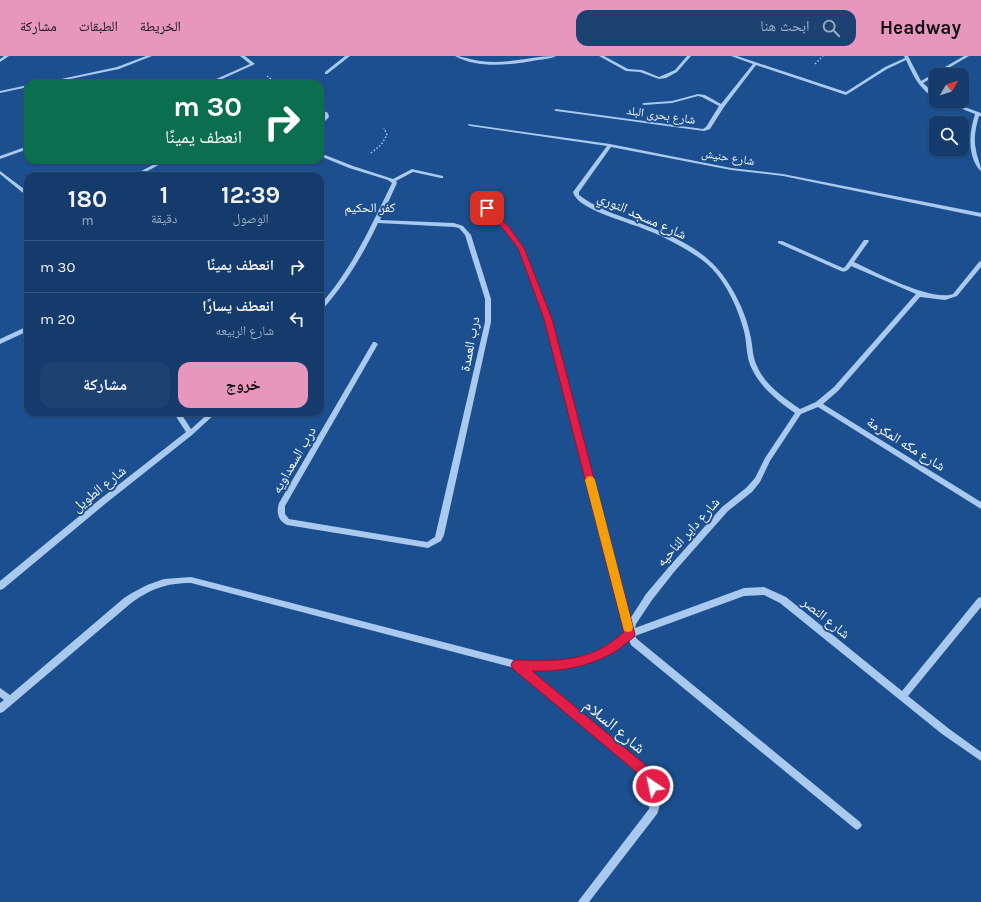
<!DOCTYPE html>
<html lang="ar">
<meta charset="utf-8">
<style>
:root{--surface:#143b6b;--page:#1d4271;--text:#f1f3f6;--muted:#9dadc1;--line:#33557e;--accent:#e797bd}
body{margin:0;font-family:Karla,"Noto Naskh Arabic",sans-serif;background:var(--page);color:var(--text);direction:rtl;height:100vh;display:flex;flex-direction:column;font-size:15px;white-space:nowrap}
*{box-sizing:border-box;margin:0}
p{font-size:13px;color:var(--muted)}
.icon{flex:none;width:22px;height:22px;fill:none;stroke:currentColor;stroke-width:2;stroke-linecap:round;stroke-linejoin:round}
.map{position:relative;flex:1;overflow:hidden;direction:ltr}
.side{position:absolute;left:24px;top:116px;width:300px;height:244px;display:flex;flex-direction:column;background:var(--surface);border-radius:12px;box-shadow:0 1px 3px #0004,0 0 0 1px var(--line);direction:rtl}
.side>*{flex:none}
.guide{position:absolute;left:24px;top:24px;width:300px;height:84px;border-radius:12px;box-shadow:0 1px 3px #0004,0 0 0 1px var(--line);direction:rtl;background:#0b6e4f;color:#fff;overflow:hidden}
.needle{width:26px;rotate:51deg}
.buttons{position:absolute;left:929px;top:12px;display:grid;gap:8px}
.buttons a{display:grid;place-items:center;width:40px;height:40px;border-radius:8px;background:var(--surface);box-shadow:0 1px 3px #0004,0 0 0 1px var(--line);font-size:20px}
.pin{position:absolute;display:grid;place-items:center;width:34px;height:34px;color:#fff;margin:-17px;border-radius:8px;box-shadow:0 2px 6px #0006}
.me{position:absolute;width:44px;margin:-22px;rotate:326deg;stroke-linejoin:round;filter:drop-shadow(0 0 3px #0008)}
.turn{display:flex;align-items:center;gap:14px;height:84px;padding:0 16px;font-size:18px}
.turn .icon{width:52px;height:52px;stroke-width:2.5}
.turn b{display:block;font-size:28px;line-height:34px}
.eta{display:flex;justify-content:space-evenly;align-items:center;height:68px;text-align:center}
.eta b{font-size:24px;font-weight:700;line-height:28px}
.cta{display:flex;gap:8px;margin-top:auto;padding:8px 16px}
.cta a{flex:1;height:46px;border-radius:12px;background:var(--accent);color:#111;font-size:16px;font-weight:700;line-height:46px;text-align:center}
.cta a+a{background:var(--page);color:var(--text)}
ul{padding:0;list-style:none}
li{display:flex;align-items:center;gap:12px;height:52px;padding:0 16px;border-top:1px solid var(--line)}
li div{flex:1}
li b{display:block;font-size:15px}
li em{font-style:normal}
header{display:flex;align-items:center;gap:24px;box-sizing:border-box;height:56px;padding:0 20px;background:var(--accent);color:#111}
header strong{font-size:19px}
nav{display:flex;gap:22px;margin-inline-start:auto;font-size:14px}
.search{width:280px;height:36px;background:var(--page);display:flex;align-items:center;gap:10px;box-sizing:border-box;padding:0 14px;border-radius:12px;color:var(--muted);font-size:15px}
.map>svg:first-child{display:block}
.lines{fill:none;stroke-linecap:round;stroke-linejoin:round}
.path{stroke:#a9c9ee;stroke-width:1.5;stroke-dasharray:1.5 2;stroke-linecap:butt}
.minor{fill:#a9c9ee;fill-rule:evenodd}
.route{fill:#e11d48;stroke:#92132f}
.slow{fill:#f59e0b}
.labels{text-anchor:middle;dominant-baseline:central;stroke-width:4;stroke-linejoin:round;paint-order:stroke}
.far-street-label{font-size:12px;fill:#fff;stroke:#1b4f8f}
.far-quarter-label{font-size:13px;fill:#fff;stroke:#1b4f8f}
.street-label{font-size:14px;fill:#fff;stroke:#1b4f8f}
.near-street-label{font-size:17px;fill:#fff;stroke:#1b4f8f}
</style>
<header>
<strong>Headway</strong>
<div class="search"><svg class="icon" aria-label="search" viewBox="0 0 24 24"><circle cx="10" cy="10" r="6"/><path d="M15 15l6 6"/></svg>ابحث هنا</div>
<nav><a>الخريطة</a><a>الطبقات</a><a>مشاركة</a></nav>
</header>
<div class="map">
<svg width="981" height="846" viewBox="0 0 981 846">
<rect width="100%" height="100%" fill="#1b4f8f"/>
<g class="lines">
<!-- path -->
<path class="path" d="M 815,8 L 823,0
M 267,20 L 277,28
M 371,97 L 381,89 L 387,79 L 384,72"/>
<!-- minor -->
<path class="minor" d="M 4,0 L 9,0 L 0,6 L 0,3 Z
M 146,0 L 152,0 L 119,13 L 46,28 L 38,28 L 117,11 Z
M 240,0 L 245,0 L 255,8 L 211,28 L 205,28 L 250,8 Z
M 345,0 L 350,0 L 327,18 L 325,18 L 325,16 Z
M 455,0 C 461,0 465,2 470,3 C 478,5 486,6 495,6 C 515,6 535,0 556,0 C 551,3 544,3 538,4 C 513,9 477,13 455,0 Z
M 599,0 L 604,0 L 628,13 L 642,14 L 659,21 L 675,14 L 687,0 L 691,0 L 677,16 L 666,22 L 659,23 L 640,16 L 626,15 Z
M 731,0 L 737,0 L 846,36 L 885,11 L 905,2 L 904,0 L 908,0 L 921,25 L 964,0 L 969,0 L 923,27 L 936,39 L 936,42 C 920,35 913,19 906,4 L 887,13 L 846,39 L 756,9 L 724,51 L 710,73 L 704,75 L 556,55 L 554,54 L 556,53 L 703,73 L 706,71 L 719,50 L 702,41 L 698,40 L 672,47 L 644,49 L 642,48 L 644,47 L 672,45 L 698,38 L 705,39 L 721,48 L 753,8 Z
M 28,29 L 28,31 L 0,37 L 0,35 Z
M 942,45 L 948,45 L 981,57 L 981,60 L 979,60 C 976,71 973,82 976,94 C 977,102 981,108 981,115 C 978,113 976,109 974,105 C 968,89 970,75 975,58 Z
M 320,53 L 328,57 L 329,61 L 320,70 L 320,66 L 325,61 L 324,59 L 320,56 Z
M 468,68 L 610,88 L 731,112 L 783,118 L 981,157 L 981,161 L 783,120 L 731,114 L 611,91 L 579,136 L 579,139 C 596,152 614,158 634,165 C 663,176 695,188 716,211 C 731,227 746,256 750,278 C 753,289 752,300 757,310 C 765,329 784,342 800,353 L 816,346 L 834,331 L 916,238 L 851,210 C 849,213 846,217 841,215 L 778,187 L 778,185 L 782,185 L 843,212 L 845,211 L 864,184 L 868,184 L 869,185 L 854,206 C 875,216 932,246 953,238 L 979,206 L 981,205 L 981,211 L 957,240 L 945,244 L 920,241 L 838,335 L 823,348 L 981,446 L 981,453 L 818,351 L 801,358 L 770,405 L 760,426 L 752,436 L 728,455 L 674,516 L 652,544 L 636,568 L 635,572 L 744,532 L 764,531 L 786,541 L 902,635 L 978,542 L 981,541 L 981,551 L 908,640 L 948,672 L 981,696 L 981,705 L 942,678 L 780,547 L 764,539 L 744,540 L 635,580 L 637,583 L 860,766 L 862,769 L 860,772 L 857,774 L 854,772 L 631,589 L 629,584 L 611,597 L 579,610 L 548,615 L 529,614 L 641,707 C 654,720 665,739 657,758 L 589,846 L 578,846 L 580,843 L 649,753 C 651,734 648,727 635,713 L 515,612 L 191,527 C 166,527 150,533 130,548 L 3,656 L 0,657 L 0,647 L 4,644 L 0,641 L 0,632 L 10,639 L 124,542 L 132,537 L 147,529 L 164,523 L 191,521 L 517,605 L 548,607 L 579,602 L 605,591 L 626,576 L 545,263 L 518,192 L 504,173 L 485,153 L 485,151 L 489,151 L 508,171 L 524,192 L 551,263 L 630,563 L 646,538 L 668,512 L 722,451 L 746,432 L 755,422 L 765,402 L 795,357 C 778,345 760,331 751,311 C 746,300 747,287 744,275 C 738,252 725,223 706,207 C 692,196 677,188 661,180 C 651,176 641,171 630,168 C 616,162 577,152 573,136 L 607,90 L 470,70 L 468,69 Z
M 28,90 L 28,93 L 0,103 L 0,100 Z
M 320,97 L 353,110 L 393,123 L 412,113 L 443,120 L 443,122 L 441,122 L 413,116 L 396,125 L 397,127 L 380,164 L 454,167 L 463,170 L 471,179 L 491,243 L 491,266 L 444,479 L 441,485 L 428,492 L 287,469 C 278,465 276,456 279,447 L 373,286 L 375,286 L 378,288 L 285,450 L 285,458 L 289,463 L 427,486 L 435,481 L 485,266 L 485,243 L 465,179 L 459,172 L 454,171 L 378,167 C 363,199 345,228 322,254 L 320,255 L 320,249 C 352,213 371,170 392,127 L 388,124 L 349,112 L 320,100 Z
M 162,104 L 168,104 L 138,120 L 132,120 Z
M 0,115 L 28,136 L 28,141 L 0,118 Z
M 28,270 L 28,275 L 0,288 L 0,283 Z
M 173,356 L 180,356 L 191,373 L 210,356 L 217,356 L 192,379 L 105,448 L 3,533 L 0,534 L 0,525 L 99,444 L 186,376 Z"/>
</g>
<!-- route -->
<path class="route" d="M 484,150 L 489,150 L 509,171 L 524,192 L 552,263 L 635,578 L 634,581 C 626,587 619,594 611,598 C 587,611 559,616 532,615 L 642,706 L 654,718 L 659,730 L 657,734 L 653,736 L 649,734 L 645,725 L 634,714 L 513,613 L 511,609 L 513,605 L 517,604 C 546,605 578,606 604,591 C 611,587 618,581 624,576 L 544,263 L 518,192 L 504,174 L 484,153 Z"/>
<!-- slow -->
<path class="slow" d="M 590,420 L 593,421 L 595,424 L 633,571 L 632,575 L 628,576 L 624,575 L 623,571 L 585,424 L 587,421 Z"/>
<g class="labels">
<!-- far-street labels -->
<g class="far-street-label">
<text transform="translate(661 59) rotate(8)">شارع بحرى البلد</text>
<text transform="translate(728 101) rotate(9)">شارع حنيش</text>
</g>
<!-- far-quarter labels -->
<g class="far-quarter-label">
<text x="370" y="151">كفر الحكيم</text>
</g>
<!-- street labels -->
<g class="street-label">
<text transform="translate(642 160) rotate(24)">شارع مسجد النوري</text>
<text transform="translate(470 288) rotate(-79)">درب العمدة</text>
<text transform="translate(906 388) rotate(32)">شارع مكه المكرمة</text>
<text transform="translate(294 404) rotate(-60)">درب السعداويه</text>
<text transform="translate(99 433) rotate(-39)">شارع الطويل</text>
<text transform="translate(688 476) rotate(-48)">شارع داير الناحيه</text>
<text transform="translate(826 562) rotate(39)">شارع النصر</text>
</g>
<!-- near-street labels -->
<g class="near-street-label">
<text transform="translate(615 670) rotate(40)">شارع السلام</text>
</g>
</g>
</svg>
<div class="buttons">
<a><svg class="needle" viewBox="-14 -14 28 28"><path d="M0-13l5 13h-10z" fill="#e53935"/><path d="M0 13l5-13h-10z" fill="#9dadc1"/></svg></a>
<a><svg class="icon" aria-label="search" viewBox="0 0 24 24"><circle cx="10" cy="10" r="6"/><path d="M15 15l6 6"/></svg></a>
</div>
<div class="pin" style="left:487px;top:152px;background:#d93025"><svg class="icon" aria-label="arrive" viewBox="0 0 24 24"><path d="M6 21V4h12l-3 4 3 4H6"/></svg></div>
<svg class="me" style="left:653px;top:730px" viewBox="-20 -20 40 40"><circle r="17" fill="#e11d48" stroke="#fff" stroke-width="3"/><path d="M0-11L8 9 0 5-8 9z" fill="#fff"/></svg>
<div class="guide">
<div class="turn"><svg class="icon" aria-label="right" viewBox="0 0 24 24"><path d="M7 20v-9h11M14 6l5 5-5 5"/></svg><div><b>30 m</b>انعطف يمينًا</div></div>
</div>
<section class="side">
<div class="eta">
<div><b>12:39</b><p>الوصول</p></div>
<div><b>1</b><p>دقيقة</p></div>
<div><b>180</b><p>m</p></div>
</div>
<ul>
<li><svg class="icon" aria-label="right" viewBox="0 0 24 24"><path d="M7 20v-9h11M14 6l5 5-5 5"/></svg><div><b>انعطف يمينًا</b></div><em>30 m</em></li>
<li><svg class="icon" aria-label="left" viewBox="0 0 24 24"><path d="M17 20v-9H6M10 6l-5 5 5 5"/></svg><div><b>انعطف يسارًا</b><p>شارع الربيعه</p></div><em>20 m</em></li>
</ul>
<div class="cta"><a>خروج</a><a>مشاركة</a></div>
</section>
</div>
